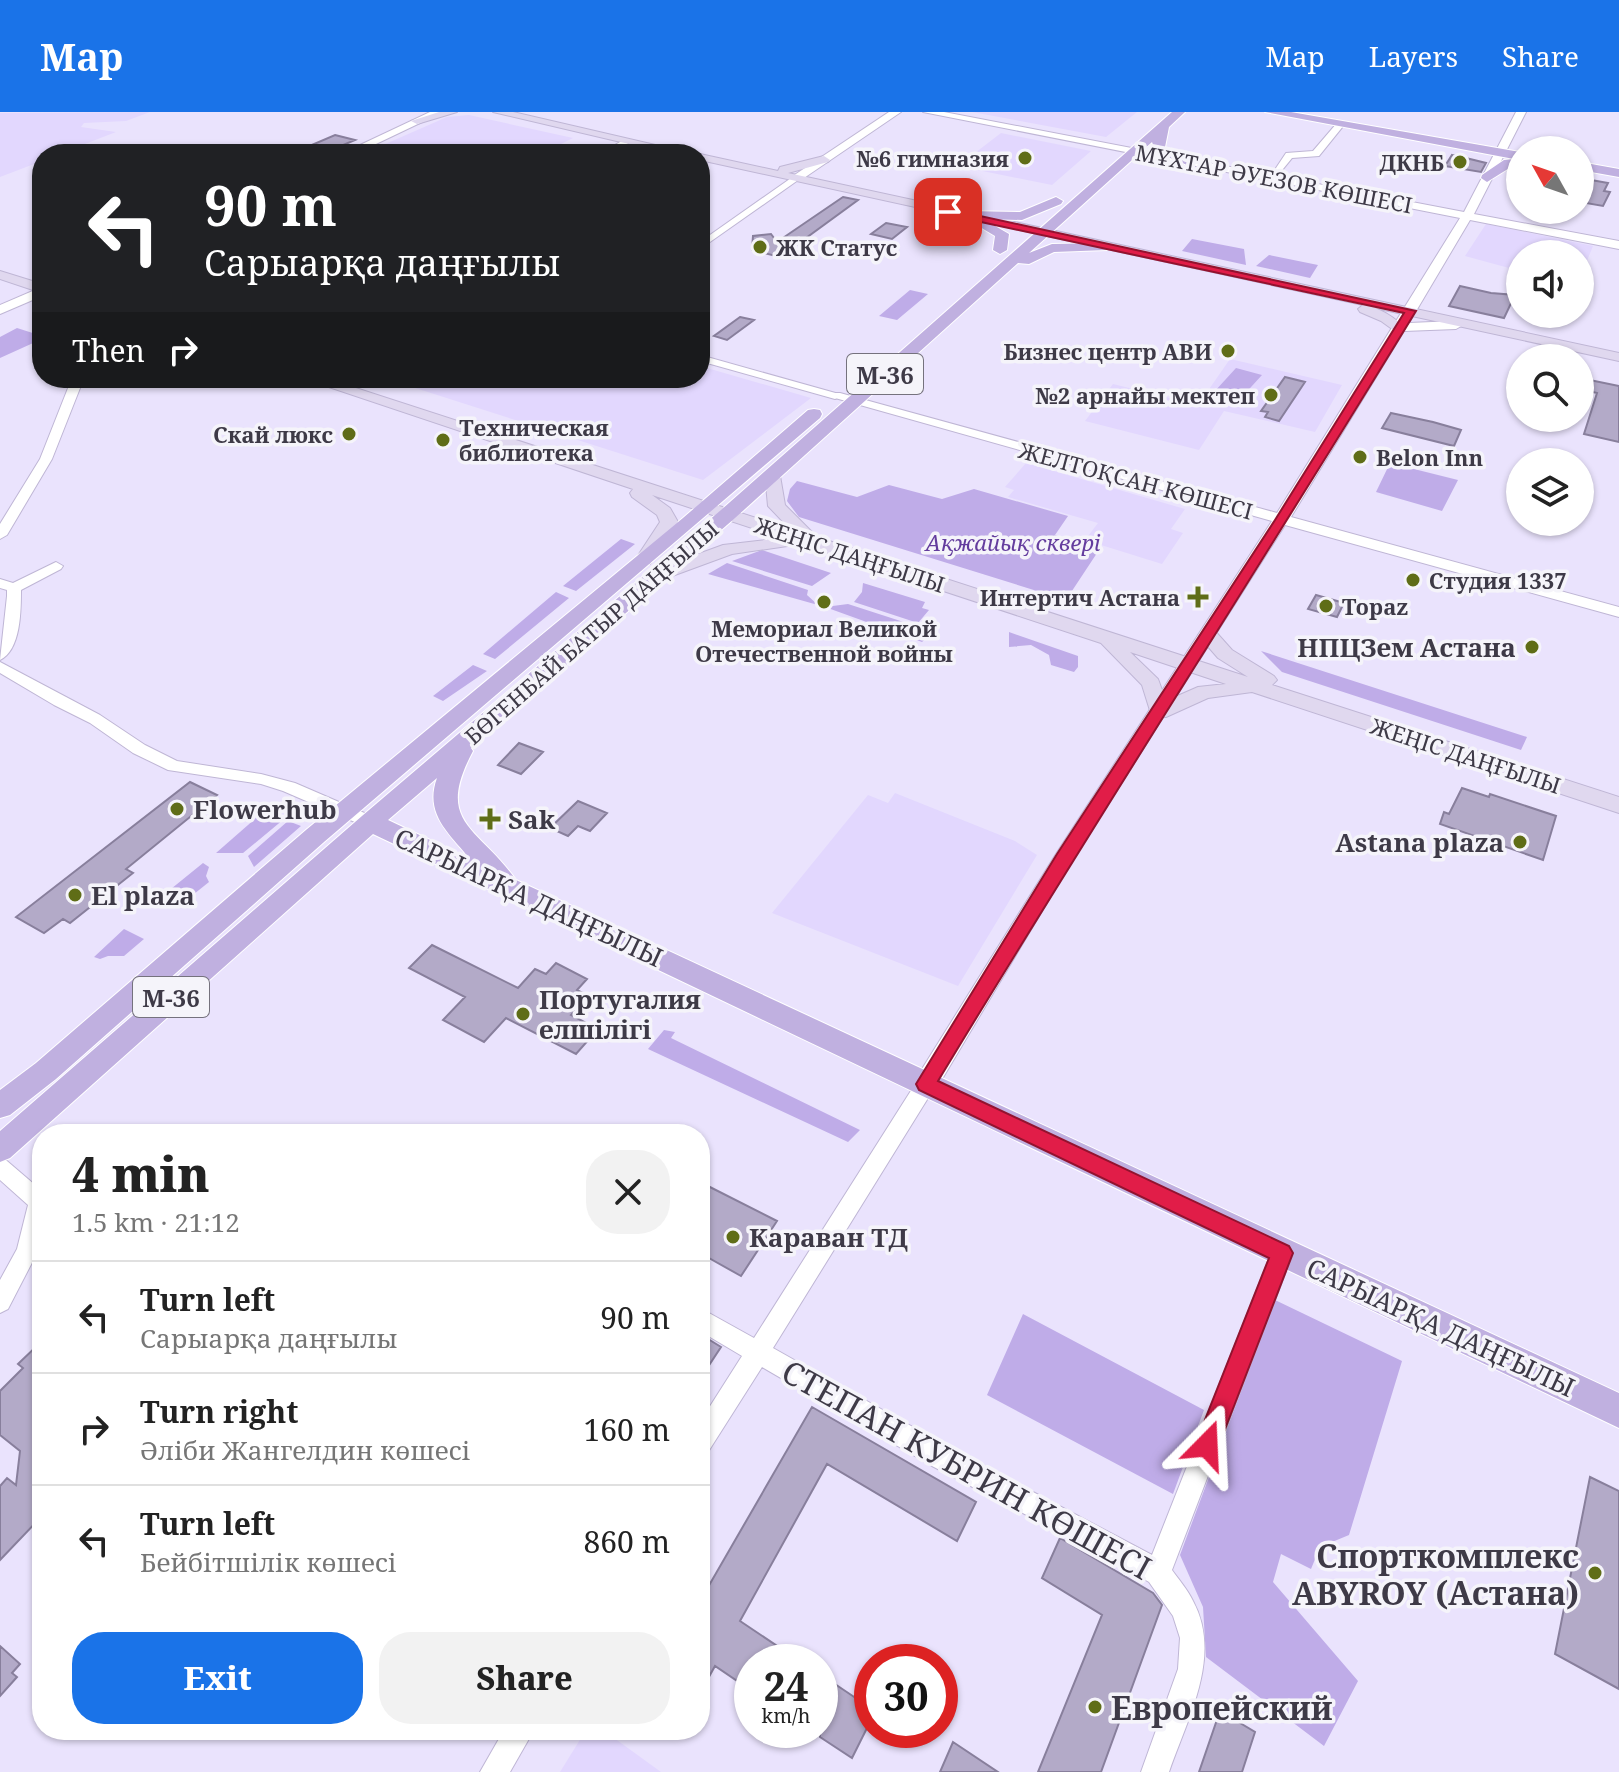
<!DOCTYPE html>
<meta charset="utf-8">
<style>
:root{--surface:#fff;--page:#f2f2f2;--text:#222;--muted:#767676;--line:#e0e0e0;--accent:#1a73e8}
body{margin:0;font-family:"Noto Serif",serif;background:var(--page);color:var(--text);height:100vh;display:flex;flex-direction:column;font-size:30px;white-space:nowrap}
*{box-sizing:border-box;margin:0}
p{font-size:26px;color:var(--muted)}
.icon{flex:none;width:44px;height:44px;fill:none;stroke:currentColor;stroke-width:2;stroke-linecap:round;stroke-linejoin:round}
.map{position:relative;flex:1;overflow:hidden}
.details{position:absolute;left:32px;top:1012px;width:678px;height:616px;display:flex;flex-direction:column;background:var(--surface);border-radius:32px;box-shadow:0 2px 6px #0004}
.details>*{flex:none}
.guide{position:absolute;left:32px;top:32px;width:678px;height:244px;border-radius:32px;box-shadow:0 2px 6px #0004;background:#202124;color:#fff;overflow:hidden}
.needle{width:52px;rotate:310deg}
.fabs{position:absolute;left:1506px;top:24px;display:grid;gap:16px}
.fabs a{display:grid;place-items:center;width:88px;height:88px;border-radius:50%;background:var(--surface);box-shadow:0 2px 6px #0004;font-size:40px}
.speed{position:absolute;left:734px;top:1532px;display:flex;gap:16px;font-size:40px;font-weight:700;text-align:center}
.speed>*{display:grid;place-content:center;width:104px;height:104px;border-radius:50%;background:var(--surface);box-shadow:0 2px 6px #0004;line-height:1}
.speed small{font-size:20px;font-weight:400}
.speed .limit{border:12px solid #d22;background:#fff;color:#111}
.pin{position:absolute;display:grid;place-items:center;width:68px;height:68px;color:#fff;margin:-34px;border-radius:16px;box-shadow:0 4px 12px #0006}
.me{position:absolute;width:88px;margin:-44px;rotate:21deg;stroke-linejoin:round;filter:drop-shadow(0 0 6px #0008)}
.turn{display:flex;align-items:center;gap:28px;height:168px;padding:0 40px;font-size:36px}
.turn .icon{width:104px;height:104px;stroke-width:2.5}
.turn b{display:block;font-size:56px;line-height:68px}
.then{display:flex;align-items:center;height:76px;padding:0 40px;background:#0003;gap:16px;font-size:30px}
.round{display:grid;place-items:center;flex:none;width:84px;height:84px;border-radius:32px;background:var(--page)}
.summary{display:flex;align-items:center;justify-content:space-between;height:136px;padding:0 40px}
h1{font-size:48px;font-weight:800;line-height:60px}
.action{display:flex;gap:16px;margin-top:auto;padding:16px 40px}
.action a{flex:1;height:92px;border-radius:32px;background:var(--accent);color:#fff;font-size:32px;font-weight:800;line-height:92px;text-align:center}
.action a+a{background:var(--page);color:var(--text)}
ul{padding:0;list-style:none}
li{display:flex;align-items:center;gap:24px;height:112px;padding:0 40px;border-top:2px solid var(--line)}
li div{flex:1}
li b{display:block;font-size:30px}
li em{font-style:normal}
header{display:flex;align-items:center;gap:48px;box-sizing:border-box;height:112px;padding:0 40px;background:var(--accent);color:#fff}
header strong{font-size:38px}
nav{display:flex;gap:44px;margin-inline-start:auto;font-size:28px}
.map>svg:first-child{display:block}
.built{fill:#e2d7fe}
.green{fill:#bface8}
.building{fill:#b3aac8;stroke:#887f9c;stroke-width:2}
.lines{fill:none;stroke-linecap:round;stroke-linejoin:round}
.minor-casing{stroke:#bfb6d5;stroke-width:2}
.tertiary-casing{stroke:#bfb6d5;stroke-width:2}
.secondary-casing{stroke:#bfb6d5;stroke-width:2}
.primary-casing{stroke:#fff;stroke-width:2}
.minor{fill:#fff;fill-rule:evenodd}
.tertiary{fill:#fff;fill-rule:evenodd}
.secondary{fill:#e0d8ef;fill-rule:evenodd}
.primary{fill:#c0b0e0;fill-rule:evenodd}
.route{fill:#e11d48;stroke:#92132f;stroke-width:2}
.poi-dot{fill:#5f6d17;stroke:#f5f4fa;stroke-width:3}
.labels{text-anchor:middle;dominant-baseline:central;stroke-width:7;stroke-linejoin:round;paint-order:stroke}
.far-poi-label{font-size:22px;font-weight:bold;fill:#3e3a47;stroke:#f5f4fa;text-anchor:end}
.far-street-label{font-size:22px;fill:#3e3a47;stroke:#f5f4fa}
.far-park-label{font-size:22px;font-style:italic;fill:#643d9e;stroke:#f5f4fa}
.shield{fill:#f5f4fa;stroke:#75727d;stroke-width:2}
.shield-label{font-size:24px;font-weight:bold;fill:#3e3a47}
.poi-label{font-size:26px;font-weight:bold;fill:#3e3a47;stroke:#f5f4fa;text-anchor:start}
.street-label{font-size:26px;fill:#3e3a47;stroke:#f5f4fa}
.near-street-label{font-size:32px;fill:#3e3a47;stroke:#f5f4fa}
.near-poi-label{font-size:32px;font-weight:bold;fill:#3e3a47;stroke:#f5f4fa;text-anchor:end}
</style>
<header>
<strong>Map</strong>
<nav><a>Map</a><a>Layers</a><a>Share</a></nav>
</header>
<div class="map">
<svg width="1619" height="1660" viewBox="0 0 1619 1660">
<rect width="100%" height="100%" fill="#eae3fd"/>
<!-- built -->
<path class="built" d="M 150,0 L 126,9 L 84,11 L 81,15 L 116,20 L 59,42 L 42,42 L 42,49 L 0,65 L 0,1 Z
M 972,0 L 1137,0 L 1106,25 Z
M 469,3 L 573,26 L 541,42 L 395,42 L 374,37 L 447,5 Z
M 1001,21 L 1091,39 L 1052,73 L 958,54 Z
M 1486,112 L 1593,134 L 1580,166 L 1580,142 L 1520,142 L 1520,159 L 1465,144 Z
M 1230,247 L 1342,273 L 1315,320 L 1224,299 L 1199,338 L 1085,309 L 1113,272 L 1198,293 Z
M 700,254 L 811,286 L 703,368 L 384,266 L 700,266 Z
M 1026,351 L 1185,397 L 1171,417 L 1183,421 L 1162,452 L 1085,428 L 1098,411 L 1008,385 L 1014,378 L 1005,375 Z
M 895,681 L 1015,729 L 1037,743 L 958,874 L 772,801 L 868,683 L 888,691 Z
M 586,1618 L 603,1618 L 661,1660 L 560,1660 Z"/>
<!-- green -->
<path class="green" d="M 1192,127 L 1244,137 L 1246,153 L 1182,139 Z
M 1269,143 L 1318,153 L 1310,166 L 1256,154 Z
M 910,178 L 928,182 L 897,208 L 879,204 Z
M 17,216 L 42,224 L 42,227 L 0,246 L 0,225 Z
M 1236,256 L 1262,263 L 1241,286 L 1215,279 Z
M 1390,351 L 1458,368 L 1442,399 L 1376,380 Z
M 797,369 L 857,385 L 889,373 L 942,387 L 974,377 L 1068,404 L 1055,423 L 1099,438 L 1066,488 L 799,405 L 787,389 L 790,377 Z
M 621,427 L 635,432 L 576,479 L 563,474 Z
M 762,438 L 831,461 L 812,474 L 732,449 Z
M 727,451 L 808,478 L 807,483 L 818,493 L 708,462 Z
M 863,471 L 925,490 L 922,496 L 929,498 L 918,511 L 854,490 L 862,480 Z
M 556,480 L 569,486 L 495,547 L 483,542 Z
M 848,492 L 916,514 L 912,520 L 928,524 L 922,530 L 825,495 Z
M 1009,520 L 1078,544 L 1078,555 L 1074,560 L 1051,553 L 1049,543 L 1031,533 L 1009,535 Z
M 1261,539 L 1527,625 L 1521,638 L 1282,560 Z
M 473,553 L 487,559 L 443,589 L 433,584 Z
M 265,698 L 284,707 L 243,741 L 216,741 Z
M 288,709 L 301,714 L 254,755 L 248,744 Z
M 203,751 L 209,755 L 206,764 L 209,770 L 184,790 L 166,781 Z
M 124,817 L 144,827 L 124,844 L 108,844 L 100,847 L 94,845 Z
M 664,918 L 675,920 L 671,926 L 860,1018 L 848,1030 L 648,937 Z
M 1275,1188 L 1402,1249 L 1349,1423 L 1320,1435 L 1311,1457 L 1281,1442 L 1273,1470 L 1358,1569 L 1324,1634 L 1206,1545 L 1203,1495 L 1180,1443 Z
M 1023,1202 L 1204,1298 L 1173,1382 L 987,1283 Z"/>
<!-- building -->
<path class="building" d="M 335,23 L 355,28 L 327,40 L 307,35 Z
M 1452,43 L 1470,47 L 1486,51 L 1481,60 L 1445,54 Z
M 1580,66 L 1608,71 L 1604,79 L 1610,80 L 1603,94 L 1580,90 Z
M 843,85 L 858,88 L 780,145 L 752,138 L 753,124 L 771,122 L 777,130 Z
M 886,111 L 907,115 L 892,127 L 871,122 Z
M 1460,174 L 1491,181 L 1515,183 L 1504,206 L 1449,194 Z
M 740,205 L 754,208 L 727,228 L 714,224 Z
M 1285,265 L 1305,270 L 1279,309 L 1265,305 L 1268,300 L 1261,299 Z
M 1580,266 L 1619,274 L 1619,330 L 1584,322 L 1597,281 L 1580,277 Z
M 1391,301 L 1433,310 L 1461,318 L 1454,334 L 1382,316 Z
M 1316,483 L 1344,491 L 1337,505 L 1308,497 Z
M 519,631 L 543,640 L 521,662 L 498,653 Z
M 190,670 L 217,683 L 126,757 L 133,761 L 70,811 L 63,807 L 44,821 L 16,805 Z
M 1462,676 L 1489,685 L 1490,682 L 1556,704 L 1543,748 L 1440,712 L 1444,700 L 1449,702 Z
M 578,689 L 607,701 L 590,719 L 578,714 L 568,724 L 550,716 Z
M 432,833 L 518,876 L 535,857 L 546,862 L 556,851 L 587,867 L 577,878 L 588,884 L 571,903 L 598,917 L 576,942 L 506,906 L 484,930 L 443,908 L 465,885 L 409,856 Z
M 700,1070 L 777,1109 L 741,1164 L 700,1141 Z
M 700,1222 L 721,1235 L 700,1267 Z
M 42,1229 L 42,1404 L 0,1448 L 0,1374 L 7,1366 L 16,1373 L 20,1339 L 0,1323 L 0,1279 L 23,1256 L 18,1252 Z
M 812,1295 L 976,1390 L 957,1429 L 827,1352 L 740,1509 L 801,1550 L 752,1550 L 752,1579 L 715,1554 L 700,1581 L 700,1489 Z
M 1590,1365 L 1619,1379 L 1619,1577 L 1555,1542 Z
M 1060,1426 L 1153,1481 L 1162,1493 L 1101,1660 L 1038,1660 L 1102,1503 L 1042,1466 Z
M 0,1534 L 20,1552 L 12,1561 L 17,1565 L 0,1584 Z
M 820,1562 L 872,1597 L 872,1606 L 852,1646 L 820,1625 Z
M 1220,1599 L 1255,1620 L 1242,1660 L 1199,1660 Z
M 953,1630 L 998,1660 L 940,1660 Z"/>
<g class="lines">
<!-- minor casing -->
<g class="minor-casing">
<path id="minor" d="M 1337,11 L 1344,13 L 1319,44 L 1292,46 L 1274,68 L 1268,68 L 1286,41 L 1313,39 Z
M 625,27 L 632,29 L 610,42 L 600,42 Z
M 794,64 L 801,66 L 700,137 L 700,130 Z
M 700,243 L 839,282 L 841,284 L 835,287 L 700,249 Z
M 72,266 L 84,266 L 52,347 L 7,423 L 0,427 L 0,412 L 40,347 Z
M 56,450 L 63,454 L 61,457 L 21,478 C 21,498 21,538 0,548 L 7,484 L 7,478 L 0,476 L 0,467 L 13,471 Z
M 0,550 L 100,603 L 145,633 L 177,649 L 261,662 L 295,671 L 376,706 L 378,710 L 376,714 L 364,714 L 283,679 L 261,672 L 168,658 L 133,641 L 90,611 L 54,593 L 0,561 Z
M 926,964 L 933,966 L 936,972 L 933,978 L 773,1236 L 950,1336 L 1152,1443 L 1274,1134 L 1282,1131 L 1290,1134 L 1293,1141 L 1172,1458 C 1179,1468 1188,1478 1193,1489 C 1223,1544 1187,1607 1169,1660 L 1141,1660 L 1178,1557 L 1180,1526 L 1173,1504 L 1149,1470 L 1094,1438 L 932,1354 L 762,1255 L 708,1340 L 700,1344 L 700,1310 L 742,1244 L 700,1219 L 700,1196 L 754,1226 L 919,966 Z
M 0,1046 L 7,1049 L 42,1079 L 42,1122 L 38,1139 L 8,1197 L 0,1201 L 0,1168 L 17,1137 L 28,1093 L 0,1068 Z
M 504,1618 L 534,1618 L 510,1660 L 480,1660 Z"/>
</g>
<!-- tertiary casing -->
<g class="tertiary-casing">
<path id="tertiary" d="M 430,0 L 443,0 L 355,42 L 341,42 Z
M 889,0 L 901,0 L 801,68 L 793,68 L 793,64 Z
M 923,0 L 944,0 L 1464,100 L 1516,0 L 1526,0 L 1474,102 L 1619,129 L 1619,137 L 1470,108 L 1409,211 L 1456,209 L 1463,213 L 1456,217 L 1404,219 L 1291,405 L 1619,495 L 1619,505 L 1285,413 L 1070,752 L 935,979 L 926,982 L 917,979 L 914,972 L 917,965 L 1056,742 L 1272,409 L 828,284 L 830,281 L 840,281 L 1277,401 L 1460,106 Z
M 42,175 L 42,184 L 0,202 L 0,193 Z"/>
</g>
<!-- secondary casing -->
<g class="secondary-casing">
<path id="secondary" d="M 439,0 L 457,0 L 417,12 L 411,9 Z
M 493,0 L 513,0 L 694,42 L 672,42 Z
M 698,42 L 700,42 L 778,59 L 780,55 L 824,44 L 830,48 L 828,50 L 788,61 L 1619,241 L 1619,249 L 1375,196 C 1387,201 1397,207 1406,218 L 1399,222 L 1381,209 L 1360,200 L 1358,197 L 1363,193 L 700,48 Z
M 0,159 L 42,172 L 42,181 L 0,167 Z
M 302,266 L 325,266 L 790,417 L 768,394 L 765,362 L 773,357 L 779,358 L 785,393 L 817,425 L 1248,565 L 1218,546 L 1198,523 L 1208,517 L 1215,519 L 1232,538 L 1274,564 L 1277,568 L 1272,573 L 1619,685 L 1619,701 L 1252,580 L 1208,586 L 1166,605 L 1152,605 L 1142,573 L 1101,531 L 801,432 L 732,442 L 664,467 L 652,467 L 649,463 L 652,459 L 723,433 L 782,426 L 652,383 L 670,396 L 678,410 L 650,452 L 638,452 L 635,448 L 660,410 L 657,403 L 632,385 L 630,381 L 633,377 ZM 1130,540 L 1226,572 L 1198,575 L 1166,589 L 1158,567 Z"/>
</g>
<!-- primary casing -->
<g class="primary-casing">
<path id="primary" d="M 1172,0 L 1185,0 L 1169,15 L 1165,35 L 1195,47 L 1195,53 L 1187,53 L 1156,40 L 1152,30 L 1029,141 L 1052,132 L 1102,131 L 1109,135 L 1107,138 L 1054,140 L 1029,152 L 1018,151 L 735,406 L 471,636 L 473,639 C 434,712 478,714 516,768 L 1619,1281 L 1619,1316 L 373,722 L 10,1046 L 0,1050 L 0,1019 L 362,704 L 721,398 ZM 437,666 C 424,702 449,721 470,747 L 388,708 Z
M 1265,0 L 1291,0 L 1520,40 L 1520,54 L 1511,55 L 1487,70 L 1481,66 L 1482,63 L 1504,48 L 1514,47 Z
M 1580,50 L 1619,57 L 1619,65 L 1580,58 Z
M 1056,85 L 1063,89 L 1061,92 L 1022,108 L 983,107 L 1009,122 L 1007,138 L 1000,142 L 993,138 L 995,124 L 960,103 L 967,99 L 1020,100 Z
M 814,297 L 820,298 L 822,302 L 820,306 L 324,730 L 56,967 L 10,1003 L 0,1006 L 0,978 L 36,951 L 306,718 L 683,406 L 808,298 Z"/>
</g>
<!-- minor -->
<use href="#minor" class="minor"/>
<!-- tertiary -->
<use href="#tertiary" class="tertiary"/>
<!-- secondary -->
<use href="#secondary" class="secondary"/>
<!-- primary -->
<use href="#primary" class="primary"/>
</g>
<!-- route -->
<path class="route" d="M 948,97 L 1416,199 C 1259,457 1094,710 938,969 L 1289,1134 L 1293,1141 L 1219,1333 L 1216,1341 L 1207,1345 L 1199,1341 L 1195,1333 L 1269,1146 L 919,978 L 916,972 L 1057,742 L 1275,408 L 1404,201 L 944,102 Z"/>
<!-- markers -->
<g class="poi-dot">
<circle cx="1025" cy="46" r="8"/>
<circle cx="1460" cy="50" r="8"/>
<circle cx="760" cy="135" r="8"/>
<circle cx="1228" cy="239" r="8"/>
<circle cx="1271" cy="283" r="8"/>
<circle cx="349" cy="322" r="8"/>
<circle cx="443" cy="328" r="8"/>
<circle cx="1360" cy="345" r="8"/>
<circle cx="1413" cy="468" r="8"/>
<path d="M1194 473h8v8h8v8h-8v8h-8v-8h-8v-8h8z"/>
<circle cx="824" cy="490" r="8"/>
<circle cx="1326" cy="494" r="8"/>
<circle cx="1532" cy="535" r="8"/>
<circle cx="177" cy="697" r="8"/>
<path d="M486 695h8v8h8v8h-8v8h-8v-8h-8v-8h8z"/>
<circle cx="1520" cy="730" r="8"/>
<circle cx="75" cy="783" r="8"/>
<circle cx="523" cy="902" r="8"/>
<circle cx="733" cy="1125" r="8"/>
<circle cx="1595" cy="1461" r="8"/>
<circle cx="1095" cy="1595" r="8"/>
</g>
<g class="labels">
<!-- far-poi labels -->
<g class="far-poi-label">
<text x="1009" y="46">№6 гимназия</text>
<text x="1444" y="50">ДКНБ</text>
<text x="776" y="135" text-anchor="start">ЖК Статус</text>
<text x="1212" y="239">Бизнес центр АВИ</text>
<text x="1255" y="283">№2 арнайы мектеп</text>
<text x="459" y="315" text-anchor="start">Техническая<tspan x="459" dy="25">библиотека</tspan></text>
<text x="333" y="322">Скай люкс</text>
<text x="1376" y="345" text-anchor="start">Belon Inn</text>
<text x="1429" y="468" text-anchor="start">Студия 1337</text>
<text x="1180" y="485">Интертич Астана</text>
<text x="1342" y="494" text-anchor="start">Topaz</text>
<text x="824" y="516" text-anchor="middle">Мемориал Великой<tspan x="824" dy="25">Отечественной войны</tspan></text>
</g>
<!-- far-street labels -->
<g class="far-street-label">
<text transform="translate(1274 66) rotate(11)">МҰХТАР ӘУЕЗОВ КӨШЕСІ</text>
<text transform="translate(1136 368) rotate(15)">ЖЕЛТОҚСАН КӨШЕСІ</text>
<text transform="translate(850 442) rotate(18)">ЖЕҢІС ДАҢҒЫЛЫ</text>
<text transform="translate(591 520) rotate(-41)">БӨГЕНБАЙ БАТЫР ДАҢҒЫЛЫ</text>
<text transform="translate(1466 643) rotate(18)">ЖЕҢІС ДАҢҒЫЛЫ</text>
</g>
<!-- far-park labels -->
<g class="far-park-label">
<text x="1013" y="430">Ақжайық сквері</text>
</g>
<!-- shield labels -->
<g class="shield">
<rect x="847" y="242" width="76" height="40" rx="6"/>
<rect x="133" y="865" width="76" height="40" rx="6"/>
</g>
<g class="shield-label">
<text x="885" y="262">M-36</text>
<text x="171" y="885">M-36</text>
</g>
<!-- poi labels -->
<g class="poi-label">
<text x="1516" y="535" text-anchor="end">НПЦЗем Астана</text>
<text x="193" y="697">Flowerhub</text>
<text x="508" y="707">Sak</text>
<text x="1504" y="730" text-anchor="end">Astana plaza</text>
<text x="91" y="783">El plaza</text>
<text x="539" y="887">Португалия<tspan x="539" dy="30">елшілігі</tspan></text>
<text x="749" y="1125">Караван ТД</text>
</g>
<!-- street labels -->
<g class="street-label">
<text transform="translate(529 785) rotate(25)">САРЫАРҚА ДАҢҒЫЛЫ</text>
<text transform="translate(1441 1215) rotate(25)">САРЫАРҚА ДАҢҒЫЛЫ</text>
</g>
<!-- near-street labels -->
<g class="near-street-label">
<text transform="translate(967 1357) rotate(29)">СТЕПАН КУБРИН КӨШЕСІ</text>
</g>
<!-- near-poi labels -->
<g class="near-poi-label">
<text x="1579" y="1443">Спорткомплекс<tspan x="1579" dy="37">ABYROY (Астана)</tspan></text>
<text x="1111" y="1595" text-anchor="start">Европейский</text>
</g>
</g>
</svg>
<div class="fabs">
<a><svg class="needle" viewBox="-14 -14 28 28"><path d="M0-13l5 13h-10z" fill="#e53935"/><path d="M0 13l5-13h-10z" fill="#767676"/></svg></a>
<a><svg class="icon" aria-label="sound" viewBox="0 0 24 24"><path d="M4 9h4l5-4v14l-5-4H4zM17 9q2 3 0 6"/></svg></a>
<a><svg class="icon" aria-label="search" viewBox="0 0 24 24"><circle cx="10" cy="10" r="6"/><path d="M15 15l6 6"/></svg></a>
<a><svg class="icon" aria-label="layers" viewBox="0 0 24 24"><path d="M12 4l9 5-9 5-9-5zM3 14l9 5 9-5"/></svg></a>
</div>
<div class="speed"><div>24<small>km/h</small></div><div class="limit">30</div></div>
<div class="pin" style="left:948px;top:100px;background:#d93025"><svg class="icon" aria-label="arrive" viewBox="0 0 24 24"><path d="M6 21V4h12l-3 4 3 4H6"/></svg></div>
<svg class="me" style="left:1207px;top:1333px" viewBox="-20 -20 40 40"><path d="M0-17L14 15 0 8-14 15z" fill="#e11d48" stroke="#fff" stroke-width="4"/></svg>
<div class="guide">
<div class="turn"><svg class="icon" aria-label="left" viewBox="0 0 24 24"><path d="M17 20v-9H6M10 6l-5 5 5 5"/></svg><div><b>90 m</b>Сарыарқа даңғылы</div></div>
<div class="then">Then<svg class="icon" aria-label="right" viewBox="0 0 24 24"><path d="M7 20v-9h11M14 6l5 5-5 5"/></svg></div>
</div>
<section class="details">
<div class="summary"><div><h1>4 min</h1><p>1.5 km · 21:12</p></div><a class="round"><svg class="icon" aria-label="close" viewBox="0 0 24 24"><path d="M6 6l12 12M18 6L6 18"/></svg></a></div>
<ul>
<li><svg class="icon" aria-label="left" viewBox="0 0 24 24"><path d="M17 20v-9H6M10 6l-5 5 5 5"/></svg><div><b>Turn left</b><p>Сарыарқа даңғылы</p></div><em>90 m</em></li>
<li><svg class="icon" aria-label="right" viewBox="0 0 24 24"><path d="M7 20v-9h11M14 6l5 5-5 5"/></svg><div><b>Turn right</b><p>Әліби Жангелдин көшесі</p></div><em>160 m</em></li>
<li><svg class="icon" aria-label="left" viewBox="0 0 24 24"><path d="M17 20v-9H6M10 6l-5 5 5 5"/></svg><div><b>Turn left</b><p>Бейбітшілік көшесі</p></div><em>860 m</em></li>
</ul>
<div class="action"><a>Exit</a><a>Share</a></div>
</section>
</div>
